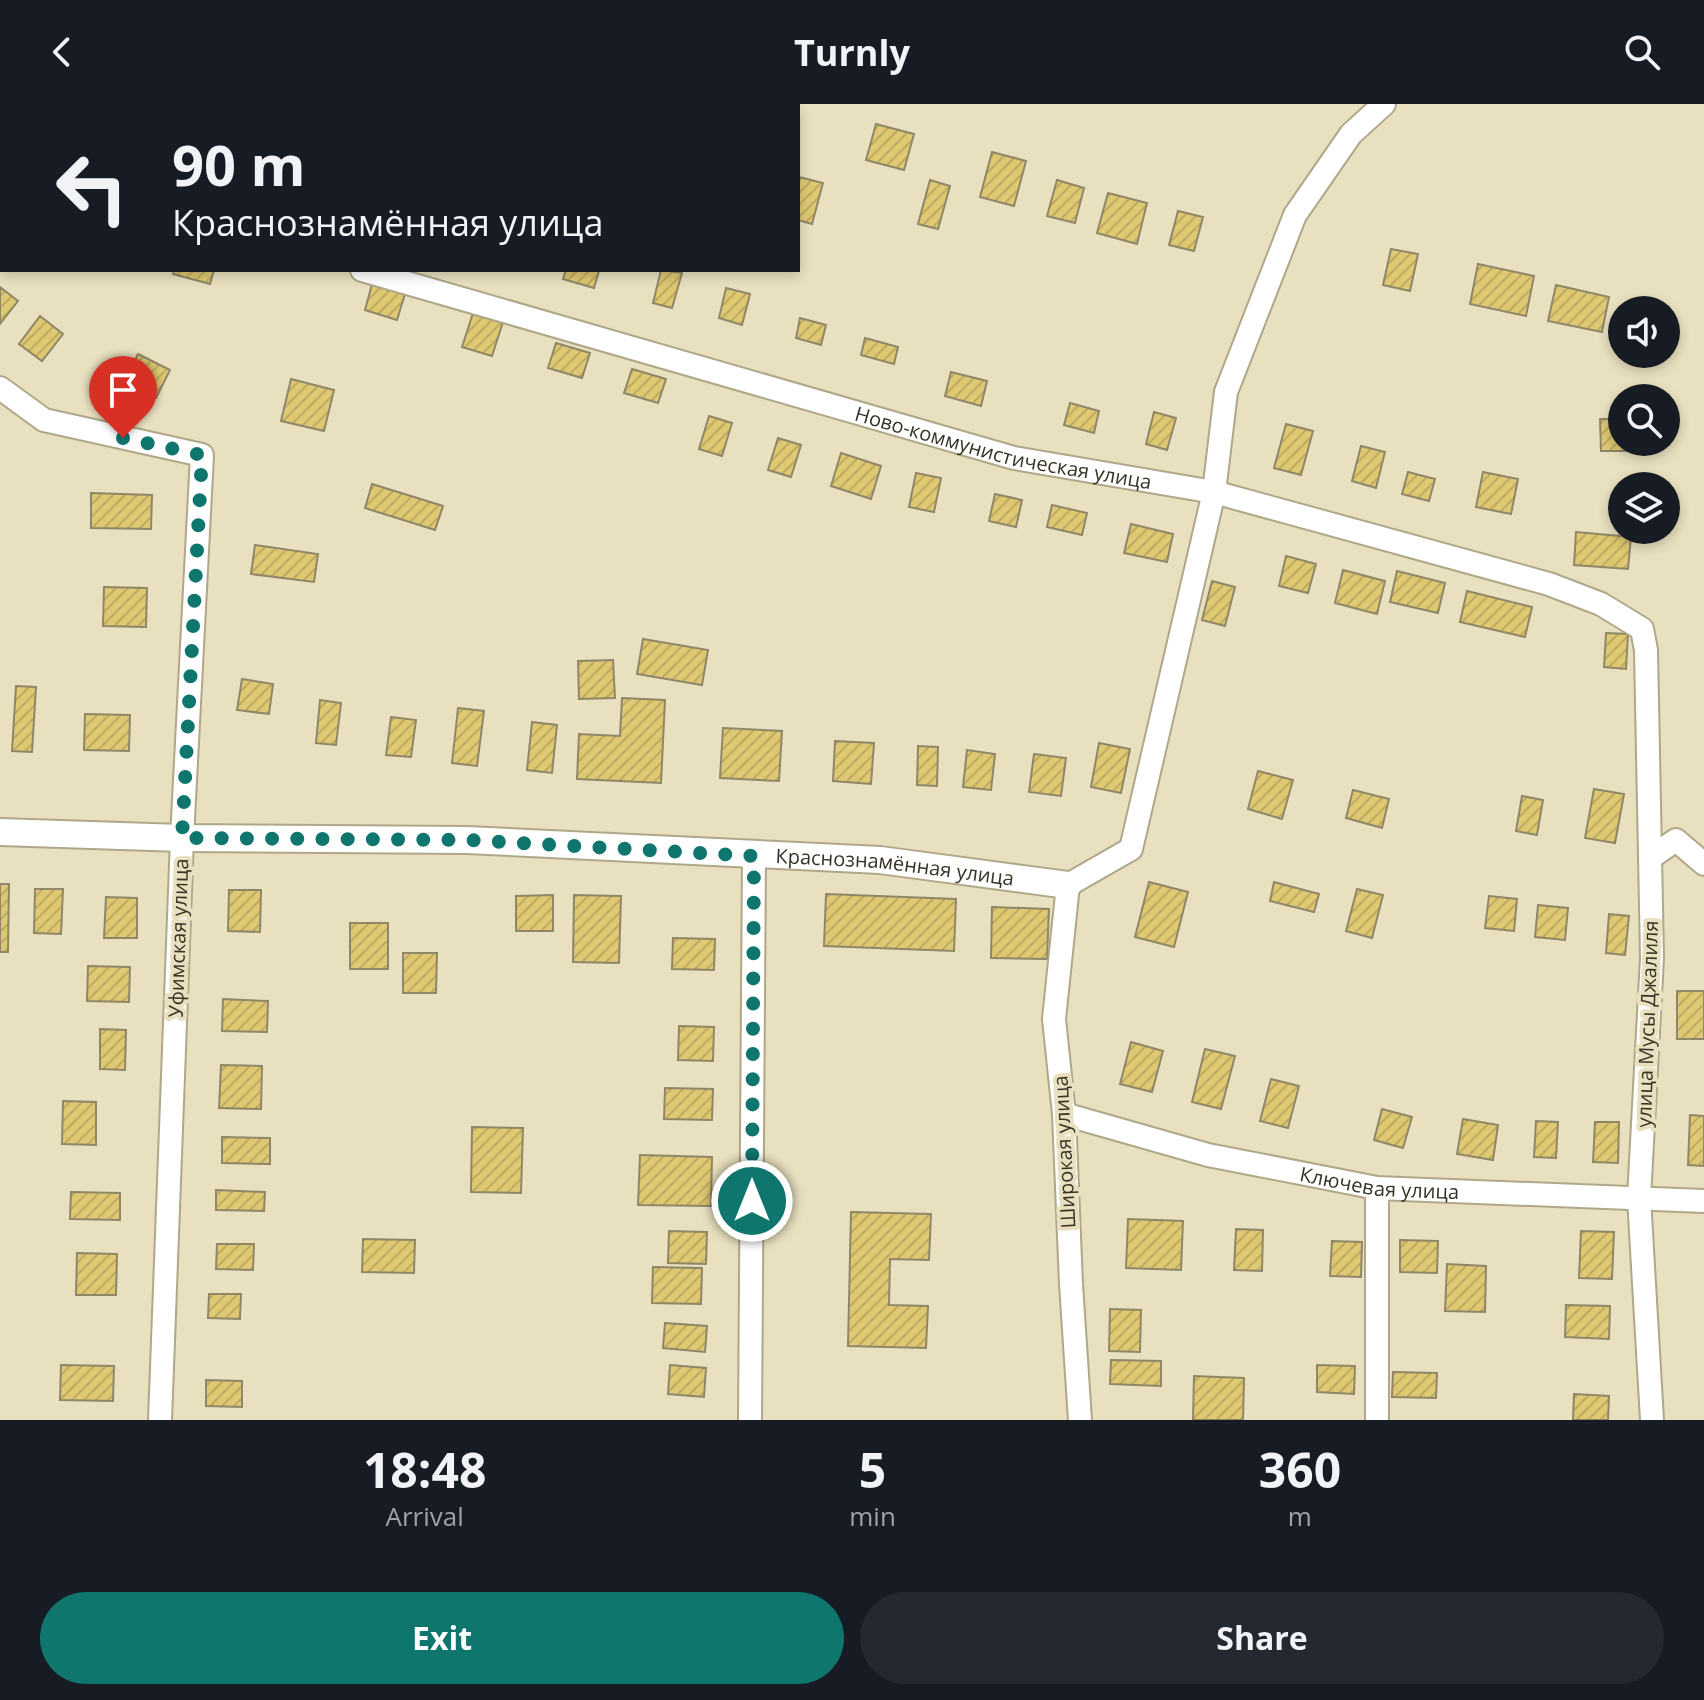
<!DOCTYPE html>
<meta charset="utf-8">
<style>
:root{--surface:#171b24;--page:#242831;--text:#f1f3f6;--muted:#9ea1a6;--accent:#0f766e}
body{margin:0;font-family:"Open Sans",sans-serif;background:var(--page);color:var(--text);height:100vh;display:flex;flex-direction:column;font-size:30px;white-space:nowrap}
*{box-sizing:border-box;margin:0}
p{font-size:26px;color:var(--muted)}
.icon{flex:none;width:44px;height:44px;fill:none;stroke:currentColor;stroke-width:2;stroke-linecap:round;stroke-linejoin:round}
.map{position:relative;height:1316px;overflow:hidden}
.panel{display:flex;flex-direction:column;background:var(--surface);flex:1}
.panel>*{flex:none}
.banner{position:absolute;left:0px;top:0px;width:800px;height:168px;box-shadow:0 4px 12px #0003;background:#171b24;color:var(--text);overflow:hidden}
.tools{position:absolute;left:1608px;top:192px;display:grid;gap:16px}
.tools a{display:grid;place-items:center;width:72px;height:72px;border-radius:50%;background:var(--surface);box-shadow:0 4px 12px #0003;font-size:40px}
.pin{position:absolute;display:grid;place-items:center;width:68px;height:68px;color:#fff;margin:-82px -34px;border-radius:50% 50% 50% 0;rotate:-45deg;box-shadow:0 0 8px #0007}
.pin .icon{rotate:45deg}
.me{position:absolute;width:88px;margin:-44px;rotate:0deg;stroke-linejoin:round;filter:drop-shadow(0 0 6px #0008)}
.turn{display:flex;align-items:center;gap:28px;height:168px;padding:0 40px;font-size:36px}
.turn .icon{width:104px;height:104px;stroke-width:2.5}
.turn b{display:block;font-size:56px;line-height:68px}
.eta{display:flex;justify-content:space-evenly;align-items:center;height:136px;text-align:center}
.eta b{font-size:48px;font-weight:700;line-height:56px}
.button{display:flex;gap:16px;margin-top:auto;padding:16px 40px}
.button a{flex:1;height:92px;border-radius:48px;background:var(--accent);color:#fff;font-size:32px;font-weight:700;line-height:92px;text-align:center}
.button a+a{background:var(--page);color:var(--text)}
header{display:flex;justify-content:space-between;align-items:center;height:104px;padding:0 40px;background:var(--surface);font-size:36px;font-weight:700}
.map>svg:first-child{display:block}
.building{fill:url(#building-hatch);stroke:#8f8768;stroke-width:2}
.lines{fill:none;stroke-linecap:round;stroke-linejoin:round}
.minor-casing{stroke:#afa788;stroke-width:26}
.tertiary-casing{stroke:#afa788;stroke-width:30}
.minor{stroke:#fff;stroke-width:22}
.tertiary{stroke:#fff;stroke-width:26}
.route{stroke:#0f766e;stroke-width:14;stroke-dasharray:0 25.2}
.labels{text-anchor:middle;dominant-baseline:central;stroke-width:8;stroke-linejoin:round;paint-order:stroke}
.street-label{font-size:20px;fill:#363326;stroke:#e9e0bf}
</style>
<header><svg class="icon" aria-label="back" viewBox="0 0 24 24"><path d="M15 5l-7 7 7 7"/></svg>Turnly<svg class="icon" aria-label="search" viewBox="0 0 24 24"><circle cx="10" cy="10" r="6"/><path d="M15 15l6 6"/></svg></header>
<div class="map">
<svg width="1704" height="1316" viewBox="0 0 1704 1316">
<defs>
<pattern id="building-hatch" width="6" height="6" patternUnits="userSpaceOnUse" patternTransform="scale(2)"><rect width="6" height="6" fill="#dec871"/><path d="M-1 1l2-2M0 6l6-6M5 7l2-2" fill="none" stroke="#bfac62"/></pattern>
</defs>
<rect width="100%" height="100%" fill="#e9e0bf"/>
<!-- building -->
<path class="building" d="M 876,20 L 914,30 L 904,66 L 866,56 Z
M 992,48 L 1026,57 L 1014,102 L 980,93 Z
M 799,73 L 823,79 L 812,120 L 798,116 Z
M 930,76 L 950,82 L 938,125 L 918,120 Z
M 1057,76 L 1084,84 L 1075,119 L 1047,112 Z
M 1108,89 L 1147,99 L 1137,140 L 1097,129 Z
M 1178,107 L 1203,113 L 1194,147 L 1169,141 Z
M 1391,145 L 1418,150 L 1410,187 L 1383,181 Z
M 1478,160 L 1534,172 L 1526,212 L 1470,200 Z
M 174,166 L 214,166 L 210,180 L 173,170 Z
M 566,166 L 599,167 L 594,184 L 563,175 Z
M 661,166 L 682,169 L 672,204 L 653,199 Z
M 372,180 L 405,190 L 397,216 L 365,206 Z
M 1556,181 L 1609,193 L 1602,228 L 1548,217 Z
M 0,183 L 18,197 L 0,220 Z
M 726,184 L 750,190 L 742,221 L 719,214 Z
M 473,209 L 503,218 L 492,252 L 462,243 Z
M 40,212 L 63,230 L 42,257 L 19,240 Z
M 800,214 L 826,221 L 821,241 L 796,234 Z
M 865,234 L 898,243 L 894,260 L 861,251 Z
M 556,239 L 590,249 L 582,274 L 548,264 Z
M 138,250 L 170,266 L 156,294 L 124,278 Z
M 632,265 L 666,275 L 658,299 L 624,289 Z
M 951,268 L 987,277 L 981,302 L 945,292 Z
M 291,275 L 334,286 L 324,327 L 281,317 Z
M 1070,299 L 1099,307 L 1094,329 L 1064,321 Z
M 1154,308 L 1176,314 L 1167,346 L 1146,340 Z
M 709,312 L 732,319 L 722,352 L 699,345 Z
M 1600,315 L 1622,315 L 1622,338 L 1631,338 L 1631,347 L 1601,347 Z
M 1286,320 L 1313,327 L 1301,371 L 1274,364 Z
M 778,334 L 801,341 L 791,373 L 768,366 Z
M 1361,342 L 1385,348 L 1376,384 L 1352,377 Z
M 841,349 L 881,362 L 871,395 L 831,382 Z
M 1408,368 L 1435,375 L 1429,397 L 1402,390 Z
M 1483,368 L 1518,375 L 1511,410 L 1476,403 Z
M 916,369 L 941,374 L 934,408 L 909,403 Z
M 372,380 L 443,402 L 435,426 L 365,404 Z
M 91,389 L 152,391 L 151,425 L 91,424 Z
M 995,390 L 1022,396 L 1016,423 L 989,417 Z
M 1052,401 L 1087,409 L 1082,431 L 1047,423 Z
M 1131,420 L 1173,430 L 1167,458 L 1124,449 Z
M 1576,428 L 1631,433 L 1628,465 L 1574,461 Z
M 255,441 L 318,450 L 314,478 L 251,470 Z
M 1286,452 L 1316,460 L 1308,489 L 1279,482 Z
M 1343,466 L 1385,477 L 1377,510 L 1335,499 Z
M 1397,467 L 1445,479 L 1438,509 L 1390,498 Z
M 1212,477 L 1235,483 L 1225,522 L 1202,516 Z
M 104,483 L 147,484 L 146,523 L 103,522 Z
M 1467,487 L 1532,503 L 1525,533 L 1460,518 Z
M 1606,529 L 1628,530 L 1626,565 L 1604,563 Z
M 643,535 L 708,546 L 702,581 L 637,570 Z
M 613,556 L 615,594 L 579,595 L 578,557 Z
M 242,575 L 273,580 L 269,610 L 237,606 Z
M 16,582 L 36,583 L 32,648 L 12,647 Z
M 622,594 L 665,596 L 661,679 L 577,675 L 579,630 L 620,632 Z
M 320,596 L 341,599 L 336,641 L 316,639 Z
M 458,604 L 484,607 L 477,662 L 452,659 Z
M 85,610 L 130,611 L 129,647 L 84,646 Z
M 391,613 L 416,616 L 411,653 L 386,651 Z
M 532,618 L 557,621 L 552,669 L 527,666 Z
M 723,624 L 782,627 L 779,677 L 720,674 Z
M 835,637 L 874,639 L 871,680 L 833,677 Z
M 1099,639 L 1130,645 L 1121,689 L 1091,683 Z
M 918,642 L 938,643 L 937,682 L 917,681 Z
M 967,646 L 995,650 L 991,686 L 963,683 Z
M 1034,650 L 1066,654 L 1061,692 L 1029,688 Z
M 1258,667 L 1293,676 L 1282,715 L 1248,705 Z
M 1594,685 L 1624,690 L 1615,739 L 1585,734 Z
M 1353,686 L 1389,695 L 1382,724 L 1346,714 Z
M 1522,692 L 1543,696 L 1537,731 L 1516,727 Z
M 1149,778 L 1188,788 L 1174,843 L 1135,833 Z
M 1274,778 L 1319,790 L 1314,808 L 1270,797 Z
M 0,780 L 9,780 L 8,848 L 0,848 Z
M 35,785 L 63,785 L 61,830 L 34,829 Z
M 1357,785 L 1383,791 L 1372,834 L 1346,827 Z
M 229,786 L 261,786 L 260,828 L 228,827 Z
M 826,790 L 956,795 L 954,847 L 824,842 Z
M 553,791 L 553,827 L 516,827 L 516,792 Z
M 574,791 L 621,792 L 619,859 L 573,858 Z
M 1489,792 L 1517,795 L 1514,827 L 1485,824 Z
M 106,793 L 137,794 L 137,834 L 104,834 Z
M 1538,801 L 1568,804 L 1565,836 L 1535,833 Z
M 992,803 L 1049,805 L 1047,855 L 991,854 Z
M 1609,810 L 1629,812 L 1625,851 L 1606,849 Z
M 350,819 L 388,819 L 388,865 L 350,865 Z
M 673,834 L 715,835 L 714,866 L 672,865 Z
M 403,849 L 437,849 L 436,889 L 403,889 Z
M 88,862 L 130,863 L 129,898 L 87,897 Z
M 1677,887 L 1704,887 L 1704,935 L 1677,935 Z
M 223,895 L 268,897 L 267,928 L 222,927 Z
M 679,922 L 714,923 L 713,957 L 678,956 Z
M 100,925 L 126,926 L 125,966 L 100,965 Z
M 1131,938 L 1163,947 L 1152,988 L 1120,980 Z
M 1205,945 L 1235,952 L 1221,1005 L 1192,998 Z
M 221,961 L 262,962 L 261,1005 L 219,1004 Z
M 1271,975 L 1299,982 L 1288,1024 L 1260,1017 Z
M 665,984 L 713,985 L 712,1016 L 664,1015 Z
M 63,997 L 96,998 L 96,1041 L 62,1040 Z
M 1382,1005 L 1412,1013 L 1403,1044 L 1374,1036 Z
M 1690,1011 L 1704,1012 L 1704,1062 L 1688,1061 Z
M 1463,1015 L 1498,1021 L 1493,1056 L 1457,1050 Z
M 1536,1017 L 1558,1018 L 1556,1054 L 1534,1053 Z
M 1595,1018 L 1619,1018 L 1618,1059 L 1593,1058 Z
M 472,1023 L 523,1024 L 521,1089 L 471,1088 Z
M 222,1033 L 270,1034 L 270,1060 L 222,1059 Z
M 640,1051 L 712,1053 L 711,1102 L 638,1101 Z
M 216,1086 L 265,1088 L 264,1107 L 216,1106 Z
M 71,1088 L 120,1089 L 120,1116 L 70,1115 Z
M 851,1108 L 931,1110 L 929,1156 L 890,1155 L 889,1201 L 928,1202 L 926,1244 L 848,1242 Z
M 1128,1115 L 1183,1117 L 1181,1166 L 1126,1164 Z
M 1236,1125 L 1263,1126 L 1262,1167 L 1234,1166 Z
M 669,1127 L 707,1128 L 706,1160 L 668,1159 Z
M 1581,1127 L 1614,1128 L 1612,1175 L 1579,1174 Z
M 363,1135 L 415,1136 L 414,1169 L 362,1168 Z
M 1400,1136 L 1438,1137 L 1437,1169 L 1400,1168 Z
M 1332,1137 L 1362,1138 L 1361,1173 L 1330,1172 Z
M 217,1140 L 254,1140 L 253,1166 L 216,1165 Z
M 77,1149 L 117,1150 L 116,1191 L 76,1191 Z
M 1447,1160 L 1486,1162 L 1485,1208 L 1445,1207 Z
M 653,1163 L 702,1164 L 701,1200 L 652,1199 Z
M 209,1190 L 241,1190 L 240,1215 L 208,1214 Z
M 1566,1201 L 1610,1202 L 1609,1235 L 1565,1233 Z
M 1110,1205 L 1141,1206 L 1140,1248 L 1109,1247 Z
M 665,1219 L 707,1222 L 705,1248 L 663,1244 Z
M 1111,1256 L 1161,1257 L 1161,1282 L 1110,1280 Z
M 61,1261 L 114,1262 L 113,1297 L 60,1296 Z
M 670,1261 L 706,1264 L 704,1293 L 668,1290 Z
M 1317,1261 L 1355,1262 L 1354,1290 L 1317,1288 Z
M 1393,1268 L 1437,1269 L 1436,1294 L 1392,1293 Z
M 1194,1272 L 1244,1274 L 1243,1316 L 1193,1316 Z
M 206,1276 L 242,1277 L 242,1303 L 206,1302 Z
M 1574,1290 L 1609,1292 L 1608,1316 L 1573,1316 Z"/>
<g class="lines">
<!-- minor casing -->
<g class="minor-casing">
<g id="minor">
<path d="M 84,0 L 86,2"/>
<path id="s1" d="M 362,166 L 1014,354 L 1214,388 L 1549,480 L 1601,500 L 1642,525 L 1646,546 L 1652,854 L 1639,1094 L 1652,1316"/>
<path d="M 0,284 L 44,316 L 202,351 L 182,734 L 160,1316"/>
<path d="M 1650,754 L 1676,736 L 1704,760"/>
<path id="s2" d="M 1064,1010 L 1208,1051 L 1377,1084 L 1704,1097"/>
<path d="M 1377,1084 L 1377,1316"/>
<path d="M 750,1316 L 754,752"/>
<path d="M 1080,1316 L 1071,1180 L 1064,1010 L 1054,915 L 1068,781 L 1131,745 L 1214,388 L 1226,288 L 1295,111 L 1351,30 L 1384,0"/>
</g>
</g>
<!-- tertiary casing -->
<g class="tertiary-casing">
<g id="tertiary">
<path id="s3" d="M 0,728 L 182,734 L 467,736 L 880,756 L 1068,781"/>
</g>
</g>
<!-- minor -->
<use href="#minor" class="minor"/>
<!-- tertiary -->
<use href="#tertiary" class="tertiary"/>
</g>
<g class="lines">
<!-- route -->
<path class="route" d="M 123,334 L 202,351 L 182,734 L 467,736 L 754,752 L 752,1097"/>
</g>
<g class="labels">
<!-- street labels -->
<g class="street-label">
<text stroke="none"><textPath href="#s1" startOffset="666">Ново-коммунистическая улица</textPath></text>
<text stroke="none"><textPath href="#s3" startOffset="896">Краснознамённая улица</textPath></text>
<text transform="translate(178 834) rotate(-88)">Уфимская улица</text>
<text transform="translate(1647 920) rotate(-88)">улица Мусы Джалиля</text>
<text transform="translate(1064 1048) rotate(-93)">Широкая улица</text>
<text stroke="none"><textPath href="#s2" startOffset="324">Ключевая улица</textPath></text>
</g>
</g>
</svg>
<div class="tools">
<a><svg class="icon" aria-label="sound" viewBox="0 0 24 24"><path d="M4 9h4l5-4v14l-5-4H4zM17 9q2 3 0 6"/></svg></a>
<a><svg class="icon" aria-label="search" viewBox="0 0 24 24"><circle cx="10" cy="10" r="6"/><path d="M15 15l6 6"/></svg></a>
<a><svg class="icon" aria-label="layers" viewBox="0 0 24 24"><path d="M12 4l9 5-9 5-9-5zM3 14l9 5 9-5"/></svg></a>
</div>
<div class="pin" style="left:123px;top:334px;background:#d93025"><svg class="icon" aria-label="arrive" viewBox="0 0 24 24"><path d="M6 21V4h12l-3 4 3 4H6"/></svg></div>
<svg class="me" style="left:752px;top:1097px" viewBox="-20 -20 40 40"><circle r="17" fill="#0f766e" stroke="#fff" stroke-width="3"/><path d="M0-11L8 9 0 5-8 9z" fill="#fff"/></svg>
<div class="banner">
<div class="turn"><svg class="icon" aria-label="left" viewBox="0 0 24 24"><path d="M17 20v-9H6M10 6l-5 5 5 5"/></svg><div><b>90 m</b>Краснознамённая улица</div></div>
</div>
</div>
<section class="panel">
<div class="eta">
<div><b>18:48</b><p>Arrival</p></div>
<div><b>5</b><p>min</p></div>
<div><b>360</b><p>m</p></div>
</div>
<div class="button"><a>Exit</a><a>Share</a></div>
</section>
